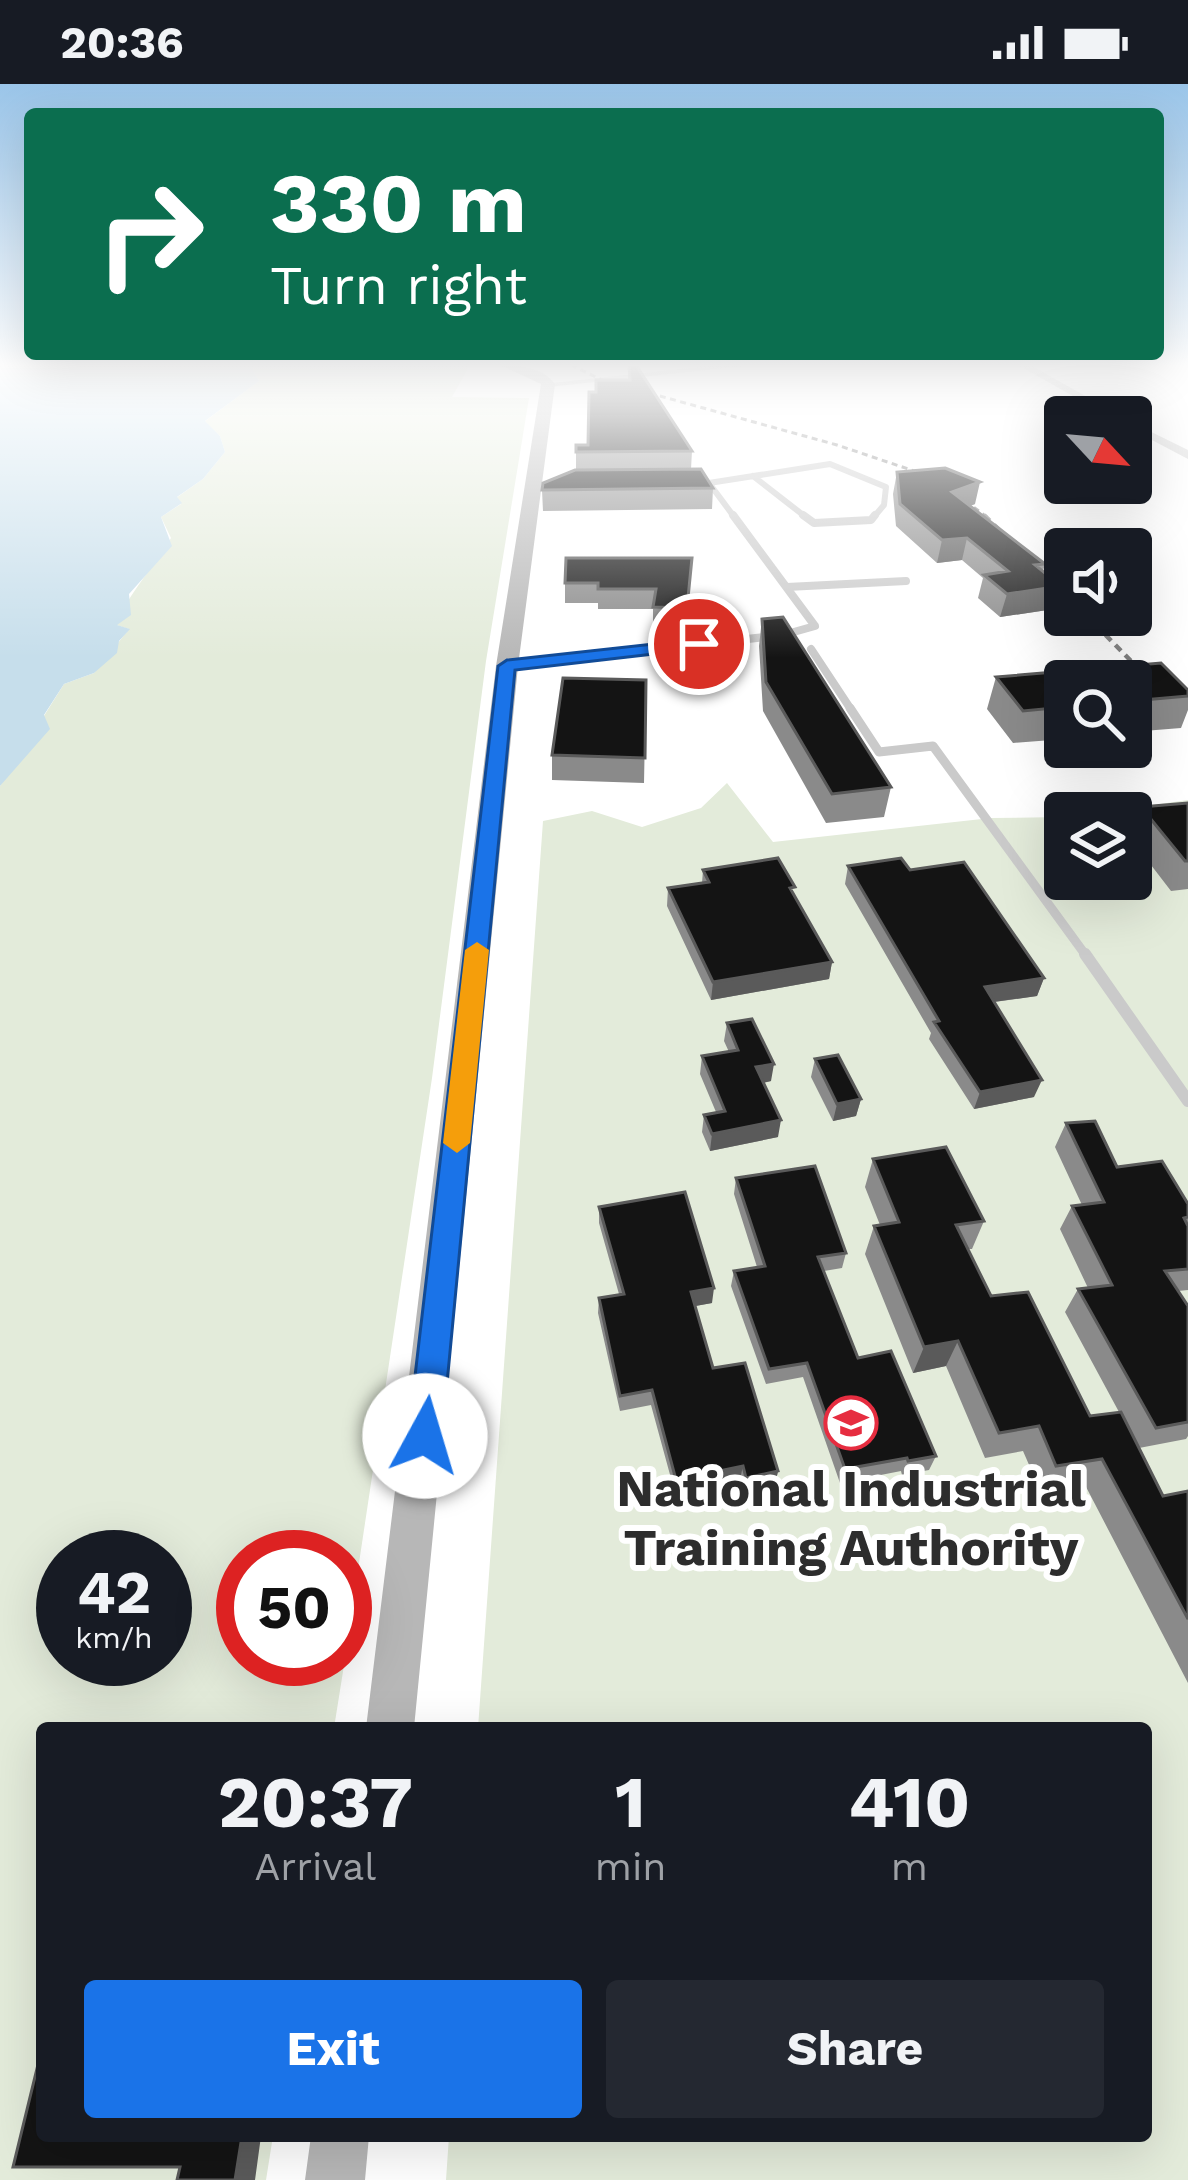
<!DOCTYPE html>
<style>
:root{--surface:#171b24;--page:#242831;--text:#f1f3f6;--muted:#9ea1a6;--accent:#1a73e8}
body{margin:0;font-family:"Work Sans",sans-serif;background:var(--page);color:var(--text);height:100vh;display:flex;flex-direction:column;font-size:45px;white-space:nowrap}
*{box-sizing:border-box;margin:0}
p{font-size:39px;color:var(--muted)}
.icon{flex:none;width:66px;height:66px;fill:none;stroke:currentColor;stroke-width:2;stroke-linecap:round;stroke-linejoin:round}
.map{position:relative;flex:1;overflow:hidden}
.panel{position:absolute;left:36px;top:1638px;width:1116px;height:420px;display:flex;flex-direction:column;background:var(--surface);border-radius:12px;box-shadow:0 12px 48px #0002}
.panel>*{flex:none}
.guide{position:absolute;left:24px;top:24px;width:1140px;height:252px;border-radius:12px;box-shadow:0 12px 48px #0002;background:#0b6e4f;color:#fff;overflow:hidden}
.needle{width:78px;rotate:116deg}
.tools{position:absolute;left:1044px;top:312px;display:grid;gap:24px}
.tools a{display:grid;place-items:center;width:108px;height:108px;border-radius:12px;background:var(--surface);box-shadow:0 12px 48px #0002;font-size:60px}
.speed{position:absolute;left:36px;top:1446px;display:flex;gap:24px;font-size:60px;font-weight:700;text-align:center}
.speed>*{display:grid;place-content:center;width:156px;height:156px;border-radius:50%;background:var(--surface);box-shadow:0 12px 48px #0002;line-height:1}
.speed small{font-size:30px;font-weight:400}
.speed .limit{border:18px solid #d22;background:#fff;color:#111}
.pin{position:absolute;display:grid;place-items:center;width:102px;height:102px;color:#fff;margin:-51px;border:6px solid #fff;border-radius:50%;box-shadow:0 3px 12px #0007}
.me{position:absolute;width:132px;margin:-66px;rotate:6deg;stroke-linejoin:round;filter:drop-shadow(0 0 9px #0008)}
.turn{display:flex;align-items:center;gap:42px;height:252px;padding:0 48px;font-size:54px}
.turn .icon{width:156px;height:156px;stroke-width:2.5}
.turn b{display:block;font-size:84px;line-height:102px}
.eta{display:flex;justify-content:space-evenly;align-items:center;height:204px;text-align:center}
.eta b{font-size:72px;font-weight:700;line-height:84px}
.button{display:flex;gap:24px;margin-top:auto;padding:24px 48px}
.button a{flex:1;height:138px;border-radius:12px;background:var(--accent);color:#fff;font-size:48px;font-weight:700;line-height:138px;text-align:center}
.button a+a{background:var(--page);color:var(--text)}
.status{display:flex;justify-content:space-between;align-items:center;height:84px;padding:0 60px;background:var(--surface);direction:ltr}
.status svg{height:33px;fill:currentColor}
.map>svg:first-child{display:block}
.green{fill:#e3ebda;fill-rule:evenodd}
.water{fill:#c6deeb}
.lines{fill:none;stroke-linecap:round;stroke-linejoin:round}
.lane-far3{stroke:#cacaca;stroke-width:6}
.lane-far2{stroke:#cacaca;stroke-width:8}
.lane-far1{stroke:#cacaca;stroke-width:9}
.lane{stroke:#cacaca;stroke-width:12}
.street{fill:#cacaca;fill-rule:evenodd}
.secondary{fill:#b7b7b7;fill-rule:evenodd}
.rail-far2{stroke:#828282;stroke-width:3;stroke-dasharray:6 4.5;stroke-linecap:butt}
.rail-far1{stroke:#828282;stroke-width:4.5;stroke-dasharray:8 6;stroke-linecap:butt}
.rail{stroke:#828282;stroke-width:6;stroke-dasharray:9 8;stroke-linecap:butt}
.wall{fill:#8a8a8a}
.shaded-wall{fill:#5a5a5a}
.building{fill:#141414;stroke:#5a5a5a;stroke-width:3}
.route{fill:#1a73e8;stroke:#114b97;stroke-width:3}
.slow{fill:#f59e0b}
.labels{text-anchor:middle;dominant-baseline:central;stroke-width:12;stroke-linejoin:round;paint-order:stroke}
.near-poi-label{font-size:51px;font-weight:bold;fill:#2d2d2d;stroke:#fff}
</style>
<div class="status"><b>20:36</b><svg viewBox="0 0 49 12"><path d="M0 12V9h3v3zM5 12V6h3v6zM10 12V3h3v9zM15 12V0h3v12zM26 1h20v11H26zM47 4h2v5h-2z"/></svg></div>
<div class="map">
<svg width="1188" height="2096" viewBox="0 0 1188 2096">
<rect width="100%" height="100%" fill="#fff"/>
<!-- green -->
<path class="green" d="M 250,281 L 470,281 L 452,313 L 529,314 L 486,577 L 432,994 L 345,1572 L 345,1473 L 243,1473 L 243,1575 L 345,1575 L 334,1644 L 42,1644 L 42,2052 L 273,2052 L 266,2096 L 0,2096 L 0,702 L 64,600 L 94,589 L 129,545 L 116,541 C 129,508 153,485 171,454 L 161,433 L 181,420 L 176,414 L 203,395 L 225,368 L 220,352 L 204,338 L 259,297 ZM 63,1473 L 165,1473 L 165,1575 L 63,1575 Z
M 727,699 L 773,758 L 991,734 L 1065,733 L 1065,795 L 1131,795 L 1131,729 L 1095,729 L 1188,716 L 1188,2096 L 446,2096 L 449,2052 L 1146,2052 L 1146,1644 L 478,1644 L 543,737 L 592,727 L 642,743 L 701,724 Z"/>
<!-- water -->
<path class="water" d="M 0,281 L 250,281 L 259,297 L 205,337 L 220,352 L 225,368 L 203,395 L 177,413 L 182,419 L 161,433 L 172,462 L 129,510 L 131,531 L 117,541 L 130,545 L 119,557 L 117,569 L 94,589 L 64,600 L 44,631 L 50,645 L 0,702 Z"/>
<g class="lines">
<!-- lane-far3 -->
<path class="lane-far3" d="M 753,392 L 807,434
M 735,434 L 709,399 L 830,380 L 886,403 L 884,421 L 873,434"/>
<!-- lane-far2 -->
<path class="lane-far2" d="M 803,431 L 814,439 L 871,436 L 875,431
M 787,503 L 906,497
M 811,565 L 852,627
M 507,582 L 783,551 L 815,542 L 733,431"/>
<!-- lane-far1 -->
<path class="lane-far1" d="M 850,624 L 879,668 L 933,662 L 1087,873"/>
<!-- lane -->
<path class="lane" d="M 1085,870 L 1188,1017"/>
<!-- street -->
<path class="street" d="M 717,281 L 752,281 L 548,303 L 543,300 Z
M 1018,281 L 1030,281 L 1123,333 L 1110,333 Z
M 1131,338 L 1188,366 L 1188,375 L 1131,345 Z"/>
<!-- secondary -->
<path class="secondary" d="M 500,281 C 520,281 543,283 555,300 L 518,582 L 414,1644 L 366,1644 L 496,582 L 541,300 Z
M 311,2052 L 369,2052 L 365,2096 L 305,2096 Z"/>
<!-- rail-far2 -->
<path class="rail-far2" d="M 571,281 L 602,296 L 837,361 L 935,394 L 988,434"/>
<!-- rail-far1 -->
<path class="rail-far1" d="M 984,431 L 1065,510
M 1086,531 L 1180,627"/>
<!-- rail -->
<path class="rail" d="M 1177,624 L 1188,635"/>
</g>
<!-- wall -->
<path class="wall" d="M 629,281 L 692,367 L 691,385 L 713,404 L 712,425 L 543,427 L 542,406 L 576,386 L 576,368 L 588,361 L 596,308 L 628,296 Z
M 897,388 L 975,420 L 970,422 L 1045,480 L 1043,487 L 1061,502 L 1054,525 L 1000,533 L 978,514 L 983,494 L 962,476 L 937,479 L 896,442 L 893,410 Z
M 692,474 L 686,545 L 653,543 L 653,525 L 598,525 L 598,519 L 565,519 L 565,499 Z
M 762,535 L 891,703 L 884,733 L 826,739 L 763,627 L 759,562 Z
M 1161,579 L 1188,606 L 1188,626 L 1181,644 L 1131,648 L 1131,597 L 1065,597 L 1065,655 L 1013,659 L 987,625 L 996,593 Z
M 646,596 L 644,699 L 552,696 L 552,671 Z
M 1188,719 L 1188,805 L 1171,807 L 1131,755 L 1131,748 L 1141,723 Z
M 848,782 L 910,786 L 1044,894 L 1037,912 L 994,918 L 1034,1013 L 974,1025 L 929,955 L 931,949 L 845,800 Z
M 703,786 L 794,811 L 832,878 L 829,895 L 711,916 L 667,822 L 668,804 L 702,799 Z
M 727,939 L 771,997 L 763,999 L 778,1053 L 710,1067 L 702,1048 L 704,1031 L 716,1028 L 700,990 L 702,972 L 729,968 L 724,957 Z
M 815,975 L 861,1015 L 856,1032 L 833,1037 L 811,993 Z
M 1066,1039 L 1117,1083 L 1188,1120 L 1188,1206 L 1178,1207 L 1188,1222 L 1188,1352 L 1186,1355 L 1139,1364 L 1163,1412 L 1188,1407 L 1188,1599 L 1084,1399 L 1040,1406 L 1023,1367 L 985,1374 L 946,1282 L 913,1289 L 865,1170 L 874,1142 L 880,1141 L 865,1103 L 873,1075 L 984,1137 L 972,1165 L 968,1165 L 991,1212 L 1090,1332 L 1119,1328 L 1065,1228 L 1078,1205 L 1088,1204 L 1060,1145 L 1072,1122 L 1082,1121 L 1055,1063 Z
M 736,1094 L 846,1169 L 842,1184 L 824,1187 L 858,1274 L 936,1372 L 929,1386 L 902,1391 L 901,1387 L 840,1399 L 803,1293 L 766,1300 L 731,1202 L 734,1187 L 757,1183 L 734,1110 Z
M 599,1123 L 712,1219 L 695,1222 L 713,1284 L 778,1387 L 775,1401 L 743,1407 L 740,1395 L 675,1409 L 651,1321 L 620,1327 L 598,1229 L 599,1214 L 619,1210 L 599,1139 Z"/>
<!-- shaded-wall -->
<path class="shaded-wall" d="M 980,398 L 975,420 L 947,430 L 952,408 Z
M 967,454 L 962,476 L 937,479 L 942,456 Z
M 1061,502 L 1054,525 L 1000,533 L 1007,510 Z
M 832,878 L 829,895 L 711,916 L 713,898 Z
M 1044,894 L 1037,912 L 979,920 L 985,903 Z
M 774,980 L 771,997 L 753,1001 L 756,983 Z
M 1042,996 L 1034,1013 L 974,1025 L 980,1008 Z
M 861,1015 L 856,1032 L 833,1037 L 837,1020 Z
M 781,1036 L 778,1053 L 710,1067 L 712,1050 Z
M 714,1204 L 712,1219 L 690,1223 L 691,1208 Z
M 958,1257 L 946,1282 L 913,1289 L 924,1263 Z
M 743,1382 L 740,1395 L 675,1409 L 676,1396 Z
M 778,1387 L 775,1401 L 743,1407 L 746,1394 Z
M 242,2052 L 261,2052 L 255,2096 L 235,2096 Z"/>
<!-- building -->
<path class="building" d="M 629,281 L 636,281 L 692,367 L 576,368 L 576,361 L 588,361 L 589,308 L 596,308 L 596,296 L 630,296 Z
M 945,384 L 980,398 L 952,408 L 1045,480 L 1035,481 L 1061,502 L 1007,510 L 984,491 L 1008,487 L 967,454 L 942,456 L 900,420 L 897,388 Z
M 701,385 L 713,404 L 542,406 L 543,399 L 575,386 Z
M 566,474 L 692,474 L 687,524 L 653,523 L 656,505 L 598,505 L 598,499 L 565,499 Z
M 783,533 L 891,703 L 832,710 L 766,598 L 762,535 Z
M 1161,579 L 1188,606 L 1188,612 L 1131,617 L 1131,597 L 1065,597 L 1065,623 L 1023,627 L 996,593 Z
M 563,594 L 646,596 L 645,674 L 552,671 Z
M 1188,719 L 1188,777 L 1185,777 L 1141,723 Z
M 778,774 L 795,803 L 790,804 L 832,878 L 713,898 L 668,804 L 709,798 L 703,786 Z
M 901,774 L 910,786 L 964,778 L 1044,894 L 985,903 L 1042,996 L 980,1008 L 934,938 L 939,937 L 848,782 Z
M 752,935 L 774,980 L 756,983 L 781,1036 L 712,1050 L 704,1031 L 725,1027 L 702,972 L 738,966 L 727,939 Z
M 838,971 L 861,1015 L 837,1020 L 815,975 Z
M 1095,1037 L 1117,1083 L 1162,1077 L 1188,1120 L 1188,1133 L 1184,1134 L 1188,1142 L 1188,1185 L 1165,1187 L 1188,1222 L 1188,1338 L 1156,1344 L 1078,1205 L 1112,1201 L 1072,1122 L 1104,1118 L 1066,1039 Z
M 946,1063 L 984,1137 L 956,1141 L 991,1212 L 1028,1208 L 1090,1332 L 1121,1328 L 1163,1412 L 1188,1407 L 1188,1535 L 1102,1375 L 1056,1382 L 1039,1342 L 999,1349 L 958,1257 L 924,1263 L 874,1142 L 899,1138 L 873,1075 Z
M 815,1082 L 846,1169 L 818,1173 L 858,1274 L 891,1267 L 936,1372 L 908,1377 L 907,1374 L 845,1385 L 807,1279 L 769,1285 L 734,1187 L 765,1182 L 736,1094 Z
M 685,1108 L 714,1204 L 691,1208 L 713,1284 L 745,1279 L 778,1387 L 746,1394 L 743,1382 L 676,1396 L 652,1306 L 620,1312 L 599,1214 L 624,1210 L 599,1123 Z
M 42,1964 L 42,2052 L 242,2052 L 235,2096 L 177,2096 L 180,2083 L 13,2083 Z"/>
<!-- sky -->
<linearGradient id="sky" x2="0" y2="1"><stop stop-color="#9ac5e9"/><stop offset="0.49" stop-color="#fff"/><stop offset="1" stop-color="#fff" stop-opacity="0"/></linearGradient>
<rect width="1188" height="574" fill="url(#sky)"/>
<!-- route -->
<path class="route" d="M 699,555 L 707,560 L 705,564 L 515,586 L 442,1352 L 437,1363 L 425,1368 L 413,1363 L 408,1352 L 498,582 L 507,576 Z"/>
<!-- slow -->
<path class="slow" d="M 477,858 L 489,866 L 470,1059 L 457,1069 L 443,1059 L 465,866 Z"/>
<!-- icons -->
<defs>
<g id="university-ring" transform="scale(2.7)"><circle r="9.5" fill="#fff" stroke="#e62d40" stroke-width="1.5"/><path d="M0-5L7-2L0 1L-7-2ZM-4 1L0 2.5L4 1V4Q0 6-4 4Z" fill="#e62d40"/></g>
</defs>
<g fill-rule="evenodd">
<use href="#university-ring" x="851" y="1339"/>
</g>
<g class="labels">
<!-- near-poi labels -->
<g class="near-poi-label">
<text x="851" y="1404">National Industrial<tspan x="851" dy="59">Training Authority</tspan></text>
</g>
</g>
</svg>
<div class="tools">
<a><svg class="needle" viewBox="-14 -14 28 28"><path d="M0-13l5 13h-10z" fill="#e53935"/><path d="M0 13l5-13h-10z" fill="#9ea1a6"/></svg></a>
<a><svg class="icon" aria-label="sound" viewBox="0 0 24 24"><path d="M4 9h4l5-4v14l-5-4H4zM17 9q2 3 0 6"/></svg></a>
<a><svg class="icon" aria-label="search" viewBox="0 0 24 24"><circle cx="10" cy="10" r="6"/><path d="M15 15l6 6"/></svg></a>
<a><svg class="icon" aria-label="layers" viewBox="0 0 24 24"><path d="M12 4l9 5-9 5-9-5zM3 14l9 5 9-5"/></svg></a>
</div>
<div class="speed"><div>42<small>km/h</small></div><div class="limit">50</div></div>
<div class="pin" style="left:699px;top:560px;background:#d93025"><svg class="icon" aria-label="arrive" viewBox="0 0 24 24"><path d="M6 21V4h12l-3 4 3 4H6"/></svg></div>
<svg class="me" style="left:425px;top:1352px" viewBox="-20 -20 40 40"><circle r="19" fill="#fff"/><path d="M0-13L10 11 0 6-10 11z" fill="#1a73e8"/></svg>
<div class="guide">
<div class="turn"><svg class="icon" aria-label="right" viewBox="0 0 24 24"><path d="M7 20v-9h11M14 6l5 5-5 5"/></svg><div><b>330 m</b>Turn right</div></div>
</div>
<section class="panel">
<div class="eta">
<div><b>20:37</b><p>Arrival</p></div>
<div><b>1</b><p>min</p></div>
<div><b>410</b><p>m</p></div>
</div>
<div class="button"><a>Exit</a><a>Share</a></div>
</section>
</div>
